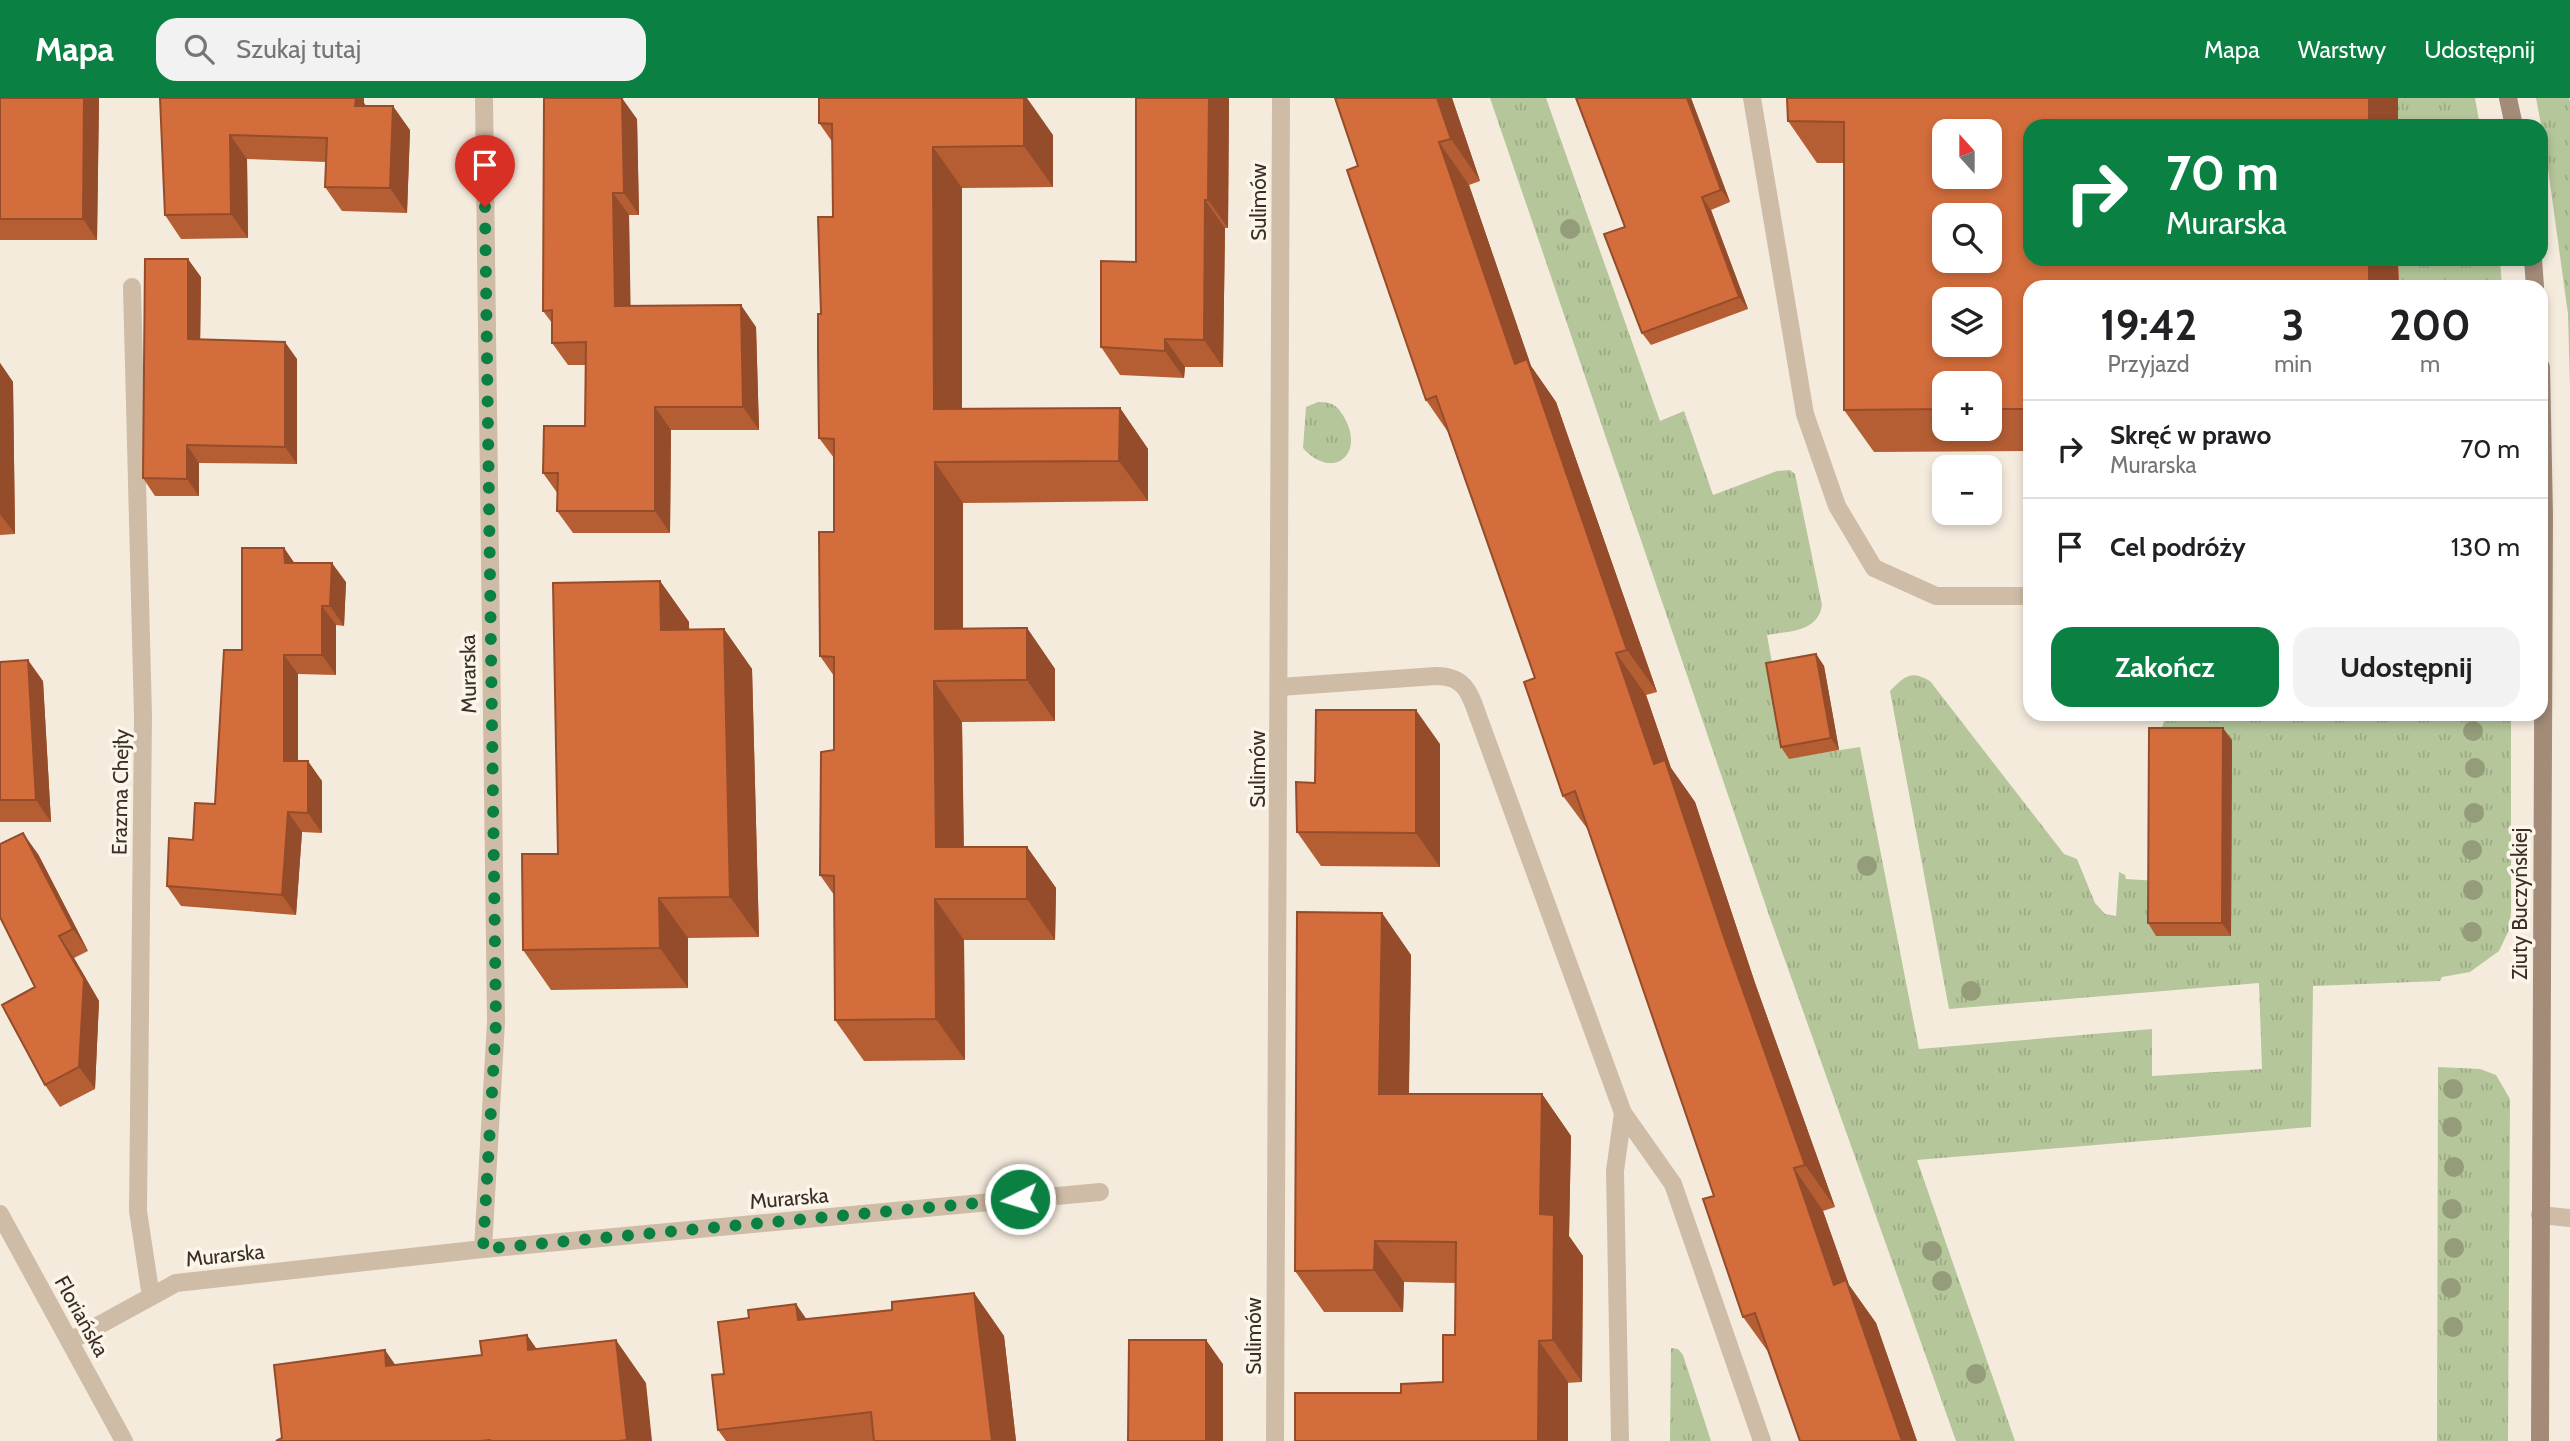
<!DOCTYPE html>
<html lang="pl">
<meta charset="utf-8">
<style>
:root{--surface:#fff;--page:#f2f2f2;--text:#202124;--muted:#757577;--line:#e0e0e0;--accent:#0b8043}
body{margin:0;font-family:Cabin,sans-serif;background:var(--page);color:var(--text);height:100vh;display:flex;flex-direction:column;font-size:26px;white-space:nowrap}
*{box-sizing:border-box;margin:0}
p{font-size:23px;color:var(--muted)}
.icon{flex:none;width:38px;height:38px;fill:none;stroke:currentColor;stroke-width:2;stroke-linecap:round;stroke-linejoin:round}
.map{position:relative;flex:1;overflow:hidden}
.side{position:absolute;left:2023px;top:182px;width:525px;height:441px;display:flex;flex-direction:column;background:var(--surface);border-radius:21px;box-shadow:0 4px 10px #0003}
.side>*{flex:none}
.guide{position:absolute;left:2023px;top:21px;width:525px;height:147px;border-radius:21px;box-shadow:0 4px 10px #0003;background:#0b8043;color:#fff;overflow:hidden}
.needle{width:46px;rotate:339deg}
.controls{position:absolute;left:1932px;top:21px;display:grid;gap:14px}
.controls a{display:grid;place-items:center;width:70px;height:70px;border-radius:14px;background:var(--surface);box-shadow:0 4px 10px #0003;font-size:35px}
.pin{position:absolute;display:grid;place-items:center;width:60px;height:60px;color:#fff;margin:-72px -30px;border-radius:50% 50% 50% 0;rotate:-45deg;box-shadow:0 0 7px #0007}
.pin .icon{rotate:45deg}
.me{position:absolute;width:77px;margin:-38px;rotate:265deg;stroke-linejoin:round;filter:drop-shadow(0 0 5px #0008)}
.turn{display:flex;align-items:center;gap:24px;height:147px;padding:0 28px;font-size:32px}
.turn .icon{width:91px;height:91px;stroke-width:2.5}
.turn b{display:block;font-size:49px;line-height:60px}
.eta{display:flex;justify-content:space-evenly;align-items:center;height:119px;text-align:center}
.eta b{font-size:42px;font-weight:800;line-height:49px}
.action{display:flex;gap:14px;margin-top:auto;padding:14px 28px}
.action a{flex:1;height:80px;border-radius:21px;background:var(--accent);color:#fff;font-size:28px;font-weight:800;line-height:80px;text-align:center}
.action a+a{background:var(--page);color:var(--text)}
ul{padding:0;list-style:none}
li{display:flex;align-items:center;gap:21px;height:98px;padding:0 28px;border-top:2px solid var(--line)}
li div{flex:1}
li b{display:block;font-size:26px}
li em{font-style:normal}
header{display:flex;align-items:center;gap:42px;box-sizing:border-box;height:98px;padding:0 35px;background:var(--accent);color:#fff}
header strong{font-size:33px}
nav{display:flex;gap:38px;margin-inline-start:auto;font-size:24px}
.search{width:490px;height:63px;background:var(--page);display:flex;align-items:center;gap:18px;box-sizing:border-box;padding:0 24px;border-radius:21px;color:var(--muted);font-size:26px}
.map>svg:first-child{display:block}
.grass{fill:url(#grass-tufts)}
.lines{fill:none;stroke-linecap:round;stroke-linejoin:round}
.service{stroke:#cfbca7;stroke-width:18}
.minor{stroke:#cfbca7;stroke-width:18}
.tertiary{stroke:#cfbca7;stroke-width:18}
.secondary{stroke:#a38b78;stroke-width:18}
.tree{fill:#949c7a}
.wall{fill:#b55e34;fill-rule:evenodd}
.shaded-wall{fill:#944c2a}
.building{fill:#d36d3c;stroke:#944c2a;stroke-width:2;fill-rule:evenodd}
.route{stroke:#0b8043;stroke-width:12;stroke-dasharray:0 21.6}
.labels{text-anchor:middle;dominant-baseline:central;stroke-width:7;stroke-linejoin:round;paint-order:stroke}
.street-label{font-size:21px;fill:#3a2f28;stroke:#fcf5ea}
</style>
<header>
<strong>Mapa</strong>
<div class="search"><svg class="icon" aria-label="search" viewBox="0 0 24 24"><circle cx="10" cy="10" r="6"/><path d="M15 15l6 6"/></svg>Szukaj tutaj</div>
<nav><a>Mapa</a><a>Warstwy</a><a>Udostępnij</a></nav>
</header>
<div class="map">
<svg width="2570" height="1343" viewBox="0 0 2570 1343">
<defs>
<pattern id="grass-tufts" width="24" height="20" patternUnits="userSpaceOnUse" patternTransform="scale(1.75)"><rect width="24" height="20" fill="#b4c69a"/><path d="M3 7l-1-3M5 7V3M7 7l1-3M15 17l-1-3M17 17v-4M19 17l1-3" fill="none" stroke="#9caa85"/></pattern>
</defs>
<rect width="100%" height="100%" fill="#f5ebdd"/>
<!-- grass -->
<path class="grass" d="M 1490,0 L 1546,0 L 1660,323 L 1684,313 L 1713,397 L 1777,373 L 1790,372 L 1795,376 L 1822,507 C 1818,534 1790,533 1767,537 L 1789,660 L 1860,649 L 1919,951 L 2152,931 L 2152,978 L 2262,971 L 2259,885 L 1949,911 L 1890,593 C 1904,579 1910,571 1930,583 L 2064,756 L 2077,761 L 2095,805 L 2105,816 L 2116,818 L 2119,774 L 2125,777 L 2126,781 L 2157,783 L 2157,642 L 2167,616 L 2511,616 L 2511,814 L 2509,832 L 2499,853 L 2470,874 L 2442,879 L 2440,883 L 2313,888 L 2311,1029 L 1917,1062 L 2015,1343 L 1956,1343 L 1770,820 Z
M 2398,0 L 2475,0 L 2480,28 L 2398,28 Z
M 2536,0 L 2569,0 L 2570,3 L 2570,289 L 2568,216 L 2544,42 Z
M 2399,161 L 2500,161 L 2502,189 L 2399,189 Z
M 1318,304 C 1332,304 1337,307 1344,319 C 1366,357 1332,383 1303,350 L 1306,309 Z
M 2438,969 L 2480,971 L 2496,977 L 2510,1001 L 2508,1343 L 2437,1343 Z
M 1671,1250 L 1678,1251 L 1683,1257 L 1711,1343 L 1670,1343 Z"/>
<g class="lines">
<!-- service -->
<path class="service" d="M 1752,0 L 1805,316 L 1837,408 L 1874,470 L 1936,498 L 2030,498
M 1280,589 L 1436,578 C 1466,578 1470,596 1479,621 L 1623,1015 L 1673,1086 L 1762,1343
M 2540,1117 L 2570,1120
M 1620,1343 L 1615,1073 L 1623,1015"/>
<!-- minor -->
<path class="minor" d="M 132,189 L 143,618 L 138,1113 L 151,1199
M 483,1151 L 496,924 L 484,0
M 70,1243 L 176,1185 L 483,1151 L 1100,1094
M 1275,1343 L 1281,0"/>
<!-- tertiary -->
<path class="tertiary" d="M 0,1116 L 124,1343"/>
<!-- secondary -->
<path class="secondary" d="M 2508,0 L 2514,28
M 2533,161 L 2535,189
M 2540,1343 L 2544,417 L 2541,269"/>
</g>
<!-- trees -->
<g class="tree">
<circle cx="1570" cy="131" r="10"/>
<circle cx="2473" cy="633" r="10"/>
<circle cx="2475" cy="670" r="10"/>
<circle cx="2474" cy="715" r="10"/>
<circle cx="2472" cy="752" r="10"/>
<circle cx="1867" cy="768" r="10"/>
<circle cx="2473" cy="792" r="10"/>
<circle cx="2472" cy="834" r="10"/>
<circle cx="1971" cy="893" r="10"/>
<circle cx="2453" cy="991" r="10"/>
<circle cx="2452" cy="1029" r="10"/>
<circle cx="2454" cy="1069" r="10"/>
<circle cx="2452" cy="1111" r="10"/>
<circle cx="2454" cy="1150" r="10"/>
<circle cx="1932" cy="1153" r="10"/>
<circle cx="1942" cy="1183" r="10"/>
<circle cx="2451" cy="1190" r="10"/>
<circle cx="2453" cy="1229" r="10"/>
<circle cx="1976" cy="1276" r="10"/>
</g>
<!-- wall -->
<path class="wall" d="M 0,0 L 99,0 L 97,142 L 0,142 Z
M 160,0 L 364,0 L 364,5 L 366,8 L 410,32 L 407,115 L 342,113 L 325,89 L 326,64 L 247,61 L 248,140 L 181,141 L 165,117 Z
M 1229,0 L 1228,130 L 1225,130 L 1223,269 L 1185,269 L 1184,280 L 1120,277 L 1101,249 L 1136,164 Z
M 1335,0 L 1452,0 L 1480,83 L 1469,87 L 1531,268 L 1556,304 L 1657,594 L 1646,597 L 1671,670 L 1695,704 L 1755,885 L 1835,1109 L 1823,1113 L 1849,1187 L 1876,1225 L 1917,1343 L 1800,1343 L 1769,1255 L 1743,1219 L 1714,1098 L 1589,733 L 1563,698 L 1535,580 L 1448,334 L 1426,302 L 1358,68 Z
M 1691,0 L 1730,104 L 1711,112 L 1748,211 L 1651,247 L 1642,235 L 1625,129 Z
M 2398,0 L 2398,28 L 2030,28 L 2398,161 L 2399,189 L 2030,189 L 2030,353 L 1874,354 L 1844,312 L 1844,65 L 1817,65 L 1788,23 ZM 1944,285 L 1990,285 L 1990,331 L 1944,331 Z
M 637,21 L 639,117 L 629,117 L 630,208 L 756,229 L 759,332 L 671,332 L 670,435 L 573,435 L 557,413 L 558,396 L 543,375 L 585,328 L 585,267 L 568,267 L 552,245 L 552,225 L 543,213 Z
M 819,25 L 1053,37 L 1053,89 L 962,90 L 962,311 L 1120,310 L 1148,351 L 1148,403 L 963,405 L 963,531 L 1027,530 L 1055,571 L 1055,623 L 962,624 L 964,749 L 1027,749 L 1056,790 L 1055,842 L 964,842 L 965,962 L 864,963 L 835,922 L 834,797 L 820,777 L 834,652 L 834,578 L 820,558 L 834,434 L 834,360 L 819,340 L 821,216 L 833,119 L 833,45 Z
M 201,179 L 200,241 L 297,261 L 297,366 L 199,365 L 199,398 L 155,398 L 143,380 Z
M 0,265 L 13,284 L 15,436 L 0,437 Z
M 284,450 L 294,465 L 346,484 L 344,528 L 336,527 L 336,577 L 298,576 L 298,663 L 322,683 L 322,735 L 302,734 L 296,817 L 181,808 L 167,788 L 193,742 L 215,706 L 242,552 Z
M 660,483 L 689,524 L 689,531 L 724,531 L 752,571 L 759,839 L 688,840 L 688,890 L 551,892 L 523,852 Z
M 1816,556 L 1824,568 L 1839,652 L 1789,661 L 1781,649 Z
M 0,564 L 43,583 L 51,724 L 0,724 Z
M 2232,642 L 2231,838 L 2156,838 L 2148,825 Z
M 1440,646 L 1440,769 L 1321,768 L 1297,734 L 1315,685 Z
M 38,756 L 88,853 L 74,860 L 99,903 L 95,991 L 60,1009 L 45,987 L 35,889 Z
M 1382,815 L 1411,857 L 1409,996 L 1542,996 L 1571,1038 L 1569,1138 L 1583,1158 L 1582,1284 L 1401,1295 L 1443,1284 L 1455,1237 L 1455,1185 L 1404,1184 L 1403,1214 L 1324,1214 L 1295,1173 Z
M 974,1195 L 1004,1238 L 1016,1343 L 726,1343 L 718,1332 L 724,1276 L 806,1221 L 892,1212 Z"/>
<!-- shaded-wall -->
<path class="shaded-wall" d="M 84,0 L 99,0 L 97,142 L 83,121 Z
M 351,0 L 364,0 L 364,5 L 373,18 L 355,8 Z
M 622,0 L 637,21 L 639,117 L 624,95 Z
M 1024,0 L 1027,0 L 1053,37 L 1053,89 L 1024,48 Z
M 1209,0 L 1229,0 L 1228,130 L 1208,102 Z
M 1437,0 L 1452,0 L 1480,83 L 1451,41 Z
M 1687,0 L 1691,0 L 1730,104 L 1721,92 Z
M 2369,0 L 2398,0 L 2398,28 L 2369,28 Z
M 393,8 L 410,32 L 407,115 L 390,90 Z
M 230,37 L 247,61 L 248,140 L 231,116 Z
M 1439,44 L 1469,87 L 1531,268 L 1556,304 L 1657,594 L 1627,552 L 1515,266 Z
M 933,49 L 962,90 L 962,352 L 934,311 Z
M 613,95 L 629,117 L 631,231 L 615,208 Z
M 1702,99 L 1711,112 L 1748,211 L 1739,199 Z
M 1205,102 L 1225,130 L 1223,269 L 1204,242 Z
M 188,161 L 201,179 L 200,258 L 188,241 Z
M 2369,161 L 2398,161 L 2399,189 L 2369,189 Z
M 741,207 L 756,229 L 759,332 L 743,309 Z
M 1165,241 L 1185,269 L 1184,280 L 1165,253 Z
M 285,244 L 297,261 L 297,366 L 285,349 Z
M 0,265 L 13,284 L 15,436 L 0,416 Z
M 655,309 L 671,332 L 670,435 L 655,413 Z
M 1120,310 L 1148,351 L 1148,403 L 1119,363 Z
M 187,347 L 199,365 L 199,398 L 187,381 Z
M 935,364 L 963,405 L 963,572 L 935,531 Z
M 284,450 L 298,470 L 285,465 Z
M 332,465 L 346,484 L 344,528 L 330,508 Z
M 660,483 L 689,524 L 690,572 L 661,532 Z
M 322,508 L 336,527 L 336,577 L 322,557 Z
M 1027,530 L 1055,571 L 1055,623 L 1027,582 Z
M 724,531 L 752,571 L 759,839 L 730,799 Z
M 1616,555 L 1646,597 L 1671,670 L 1695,704 L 1755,885 L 1835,1109 L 1805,1067 L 1654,666 Z
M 1816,556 L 1824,568 L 1839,652 L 1831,640 Z
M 284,557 L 298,576 L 298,682 L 284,663 Z
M 28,562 L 43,583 L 51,724 L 36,702 Z
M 934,583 L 962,624 L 964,790 L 936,749 Z
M 1416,612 L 1440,646 L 1440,769 L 1416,735 Z
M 2223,630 L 2232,642 L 2231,838 L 2222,825 Z
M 308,663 L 322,683 L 322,735 L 308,715 Z
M 288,714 L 302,734 L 296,817 L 282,797 Z
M 23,735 L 38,756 L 88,853 L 73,831 Z
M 1027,749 L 1056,790 L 1055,842 L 1027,801 Z
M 659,800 L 688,840 L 688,890 L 660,850 Z
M 935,801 L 964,842 L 965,962 L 936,921 Z
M 1382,815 L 1411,857 L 1408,1037 L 1379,996 Z
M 59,838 L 74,860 L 99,903 L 95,991 L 79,969 Z
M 1542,996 L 1571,1038 L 1569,1138 L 1583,1158 L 1582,1284 L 1553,1242 L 1540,1116 Z
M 1794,1070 L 1823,1113 L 1849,1187 L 1876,1225 L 1917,1343 L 1902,1343 L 1834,1187 Z
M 1375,1143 L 1404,1184 L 1403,1214 L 1374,1172 Z
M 974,1195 L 1004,1238 L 1016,1343 L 992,1343 Z
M 796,1206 L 826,1249 L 798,1222 Z
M 527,1237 L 557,1280 L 528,1252 Z
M 616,1242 L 646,1285 L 652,1343 L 628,1343 L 627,1342 Z
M 1206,1242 L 1223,1266 L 1223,1343 L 1206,1343 Z
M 1539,1243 L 1568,1284 L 1568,1343 L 1538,1343 Z
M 385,1252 L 415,1295 L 386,1268 Z"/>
<!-- building -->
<path class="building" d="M 0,0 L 84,0 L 83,121 L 0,121 Z
M 160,0 L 356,0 L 355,8 L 393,8 L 390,90 L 325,89 L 327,40 L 230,37 L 231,116 L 165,117 Z
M 544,0 L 622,0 L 624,95 L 613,95 L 615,208 L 741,207 L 743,309 L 655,309 L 655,413 L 557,413 L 558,375 L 543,375 L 544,328 L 585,328 L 586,244 L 552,245 L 552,212 L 543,213 Z
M 819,0 L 1024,0 L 1024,48 L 933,49 L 934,311 L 1120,310 L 1119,363 L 935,364 L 935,531 L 1027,530 L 1027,582 L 934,583 L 936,749 L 1027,749 L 1027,801 L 935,801 L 936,921 L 835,922 L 834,778 L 820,777 L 821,654 L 834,652 L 834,559 L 820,558 L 819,434 L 834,434 L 834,341 L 819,340 L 818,253 L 818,216 L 821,216 L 818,119 L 833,119 L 832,26 L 819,25 Z
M 1136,0 L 1209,0 L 1208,102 L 1205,102 L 1204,242 L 1165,241 L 1165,253 L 1101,249 L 1101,163 L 1136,164 Z
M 1335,0 L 1437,0 L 1451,41 L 1439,44 L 1515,266 L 1527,261 L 1627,552 L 1616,555 L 1654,666 L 1665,662 L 1725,842 L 1805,1067 L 1794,1070 L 1834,1187 L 1846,1182 L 1902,1343 L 1800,1343 L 1755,1215 L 1743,1219 L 1703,1101 L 1714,1098 L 1575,693 L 1563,698 L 1524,584 L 1535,580 L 1436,298 L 1426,302 L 1347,72 L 1358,68 Z
M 1576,0 L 1687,0 L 1721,92 L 1702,99 L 1739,199 L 1642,235 L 1604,136 L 1625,129 Z
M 1787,0 L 2369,0 L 2369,28 L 2030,28 L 2030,161 L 2369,161 L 2369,189 L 2030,189 L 2030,311 L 1990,311 L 1990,285 L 1944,285 L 1944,311 L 1844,312 L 1844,24 L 1788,23 ZM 1944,33 L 1990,33 L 1990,79 L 1944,79 ZM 1944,117 L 1990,117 L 1990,163 L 1944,163 ZM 1944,201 L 1990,201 L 1990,247 L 1944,247 Z
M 145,161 L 188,161 L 188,241 L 285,244 L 285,349 L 187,347 L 187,381 L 143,380 Z
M 242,450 L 284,450 L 285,465 L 332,465 L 330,508 L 322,508 L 322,557 L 284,557 L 284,663 L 308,663 L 308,715 L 288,714 L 282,797 L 167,788 L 169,740 L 193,742 L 195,705 L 215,706 L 224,552 L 242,552 Z
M 660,483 L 661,532 L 724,531 L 730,799 L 659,800 L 660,850 L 523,852 L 522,756 L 558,756 L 553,485 Z
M 1816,556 L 1831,640 L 1781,649 L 1766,565 Z
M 28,562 L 36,702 L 0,702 L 0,564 Z
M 1316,612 L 1416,612 L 1416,735 L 1297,734 L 1296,684 L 1315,685 Z
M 2149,630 L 2223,630 L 2222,825 L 2148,825 Z
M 23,735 L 73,831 L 59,838 L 84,881 L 79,969 L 45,987 L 2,907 L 35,889 L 0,819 L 0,746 Z
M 1297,814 L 1382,815 L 1379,996 L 1542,996 L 1540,1116 L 1554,1117 L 1553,1242 L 1539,1243 L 1538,1343 L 1295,1343 L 1295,1295 L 1401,1295 L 1401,1286 L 1443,1284 L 1443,1237 L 1455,1237 L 1456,1144 L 1375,1143 L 1374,1172 L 1295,1173 Z
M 974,1195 L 992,1343 L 874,1343 L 871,1314 L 718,1332 L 712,1277 L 724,1276 L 718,1224 L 749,1220 L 748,1212 L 796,1206 L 798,1222 L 892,1212 L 892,1204 Z
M 527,1237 L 528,1252 L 616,1242 L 627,1342 L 619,1343 L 490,1343 L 490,1342 L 480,1343 L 276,1343 L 282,1340 L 274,1267 L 385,1252 L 386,1268 L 482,1257 L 480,1243 Z
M 1129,1242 L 1206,1242 L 1206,1343 L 1128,1343 Z"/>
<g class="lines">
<!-- route -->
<path class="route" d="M 485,109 L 496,924 L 483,1151 L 1020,1101"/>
</g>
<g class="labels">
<!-- street labels -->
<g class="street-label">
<text transform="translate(1258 104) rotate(-90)">Sulimów</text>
<text transform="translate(468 576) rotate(-91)">Murarska</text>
<text transform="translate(1257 671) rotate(-90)">Sulimów</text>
<text transform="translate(120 694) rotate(-89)">Erazma Chejły</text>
<text transform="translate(2519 806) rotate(-90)">Ziuty Buczyńskiej</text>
<text transform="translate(789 1100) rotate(-5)">Murarska</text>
<text transform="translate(225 1157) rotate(-6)">Murarska</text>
<text transform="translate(82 1218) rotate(61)">Floriańska</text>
<text transform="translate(1253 1238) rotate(-90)">Sulimów</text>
</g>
</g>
</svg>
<div class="controls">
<a><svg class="needle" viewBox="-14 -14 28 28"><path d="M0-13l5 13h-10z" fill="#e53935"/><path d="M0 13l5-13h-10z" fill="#757577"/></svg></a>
<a><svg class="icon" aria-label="search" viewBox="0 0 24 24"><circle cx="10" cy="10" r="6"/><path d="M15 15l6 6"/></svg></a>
<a><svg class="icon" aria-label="layers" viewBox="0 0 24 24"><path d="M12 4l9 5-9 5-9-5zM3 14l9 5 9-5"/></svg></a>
<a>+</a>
<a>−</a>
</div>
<div class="pin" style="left:485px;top:109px;background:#d93025"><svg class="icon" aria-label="arrive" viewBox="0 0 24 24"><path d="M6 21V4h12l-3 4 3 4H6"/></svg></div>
<svg class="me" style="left:1020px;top:1101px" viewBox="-20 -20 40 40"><circle r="17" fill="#0b8043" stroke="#fff" stroke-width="3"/><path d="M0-11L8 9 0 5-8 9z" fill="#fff"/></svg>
<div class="guide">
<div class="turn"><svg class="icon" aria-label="right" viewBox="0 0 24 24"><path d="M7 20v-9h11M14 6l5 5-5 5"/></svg><div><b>70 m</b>Murarska</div></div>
</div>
<section class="side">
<div class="eta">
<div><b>19:42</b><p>Przyjazd</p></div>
<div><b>3</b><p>min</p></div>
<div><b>200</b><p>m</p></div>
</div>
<ul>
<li><svg class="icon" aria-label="right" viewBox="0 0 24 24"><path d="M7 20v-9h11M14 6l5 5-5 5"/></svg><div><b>Skręć w prawo</b><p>Murarska</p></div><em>70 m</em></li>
<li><svg class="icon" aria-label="arrive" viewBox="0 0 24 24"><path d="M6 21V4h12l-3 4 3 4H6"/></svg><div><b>Cel podróży</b></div><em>130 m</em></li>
</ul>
<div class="action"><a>Zakończ</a><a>Udostępnij</a></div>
</section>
</div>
